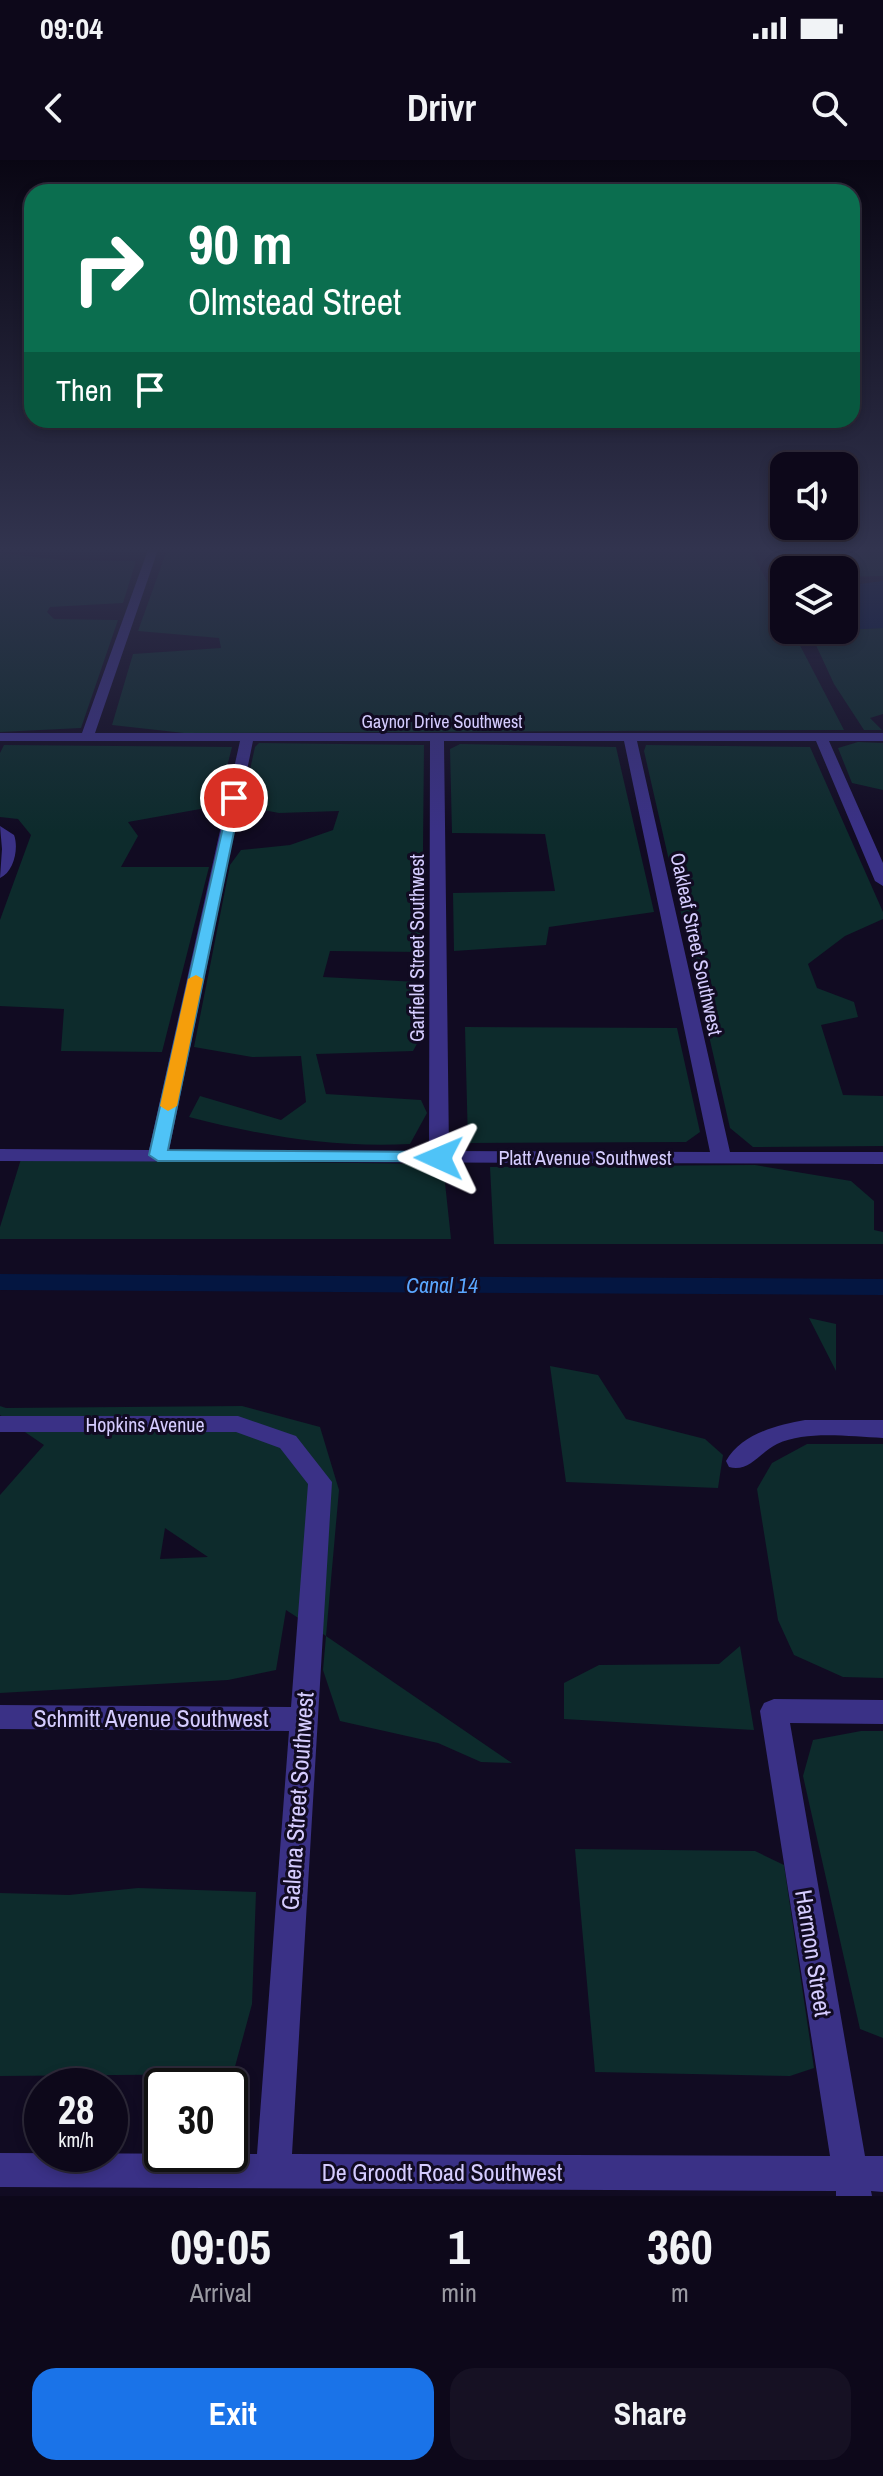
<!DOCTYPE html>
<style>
:root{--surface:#0d081a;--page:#161123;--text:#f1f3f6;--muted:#9a9aa2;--line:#2d2939;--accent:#1a73e8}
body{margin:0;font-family:"Archivo Narrow",sans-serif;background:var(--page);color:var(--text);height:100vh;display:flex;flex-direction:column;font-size:30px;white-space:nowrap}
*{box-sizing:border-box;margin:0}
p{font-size:26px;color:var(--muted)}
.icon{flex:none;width:44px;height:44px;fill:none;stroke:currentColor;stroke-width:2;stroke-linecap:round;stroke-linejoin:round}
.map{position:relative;height:2036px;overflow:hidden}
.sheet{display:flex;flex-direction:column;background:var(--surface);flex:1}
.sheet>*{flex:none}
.hud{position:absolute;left:24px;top:24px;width:836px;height:244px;border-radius:24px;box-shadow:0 4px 12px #0003,0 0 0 2px var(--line);background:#0b6e4f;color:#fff;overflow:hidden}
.buttons{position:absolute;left:770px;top:292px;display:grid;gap:16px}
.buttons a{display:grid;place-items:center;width:88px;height:88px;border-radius:16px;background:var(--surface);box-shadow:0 4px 12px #0003,0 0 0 2px var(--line);font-size:40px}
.speed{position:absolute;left:24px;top:1908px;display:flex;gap:16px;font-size:40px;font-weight:700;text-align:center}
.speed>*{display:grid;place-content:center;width:104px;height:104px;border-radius:50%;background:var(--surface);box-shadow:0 4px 12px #0003,0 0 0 2px var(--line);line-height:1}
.speed small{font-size:20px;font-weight:400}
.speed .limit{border:4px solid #111;border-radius:12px;background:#fff;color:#111}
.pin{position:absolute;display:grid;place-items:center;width:68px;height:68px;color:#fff;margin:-34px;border:4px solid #fff;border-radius:50%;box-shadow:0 2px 8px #0007}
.me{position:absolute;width:88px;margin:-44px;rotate:271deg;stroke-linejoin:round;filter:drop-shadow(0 0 6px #0008)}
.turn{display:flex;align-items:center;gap:28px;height:168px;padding:0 32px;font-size:36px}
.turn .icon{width:104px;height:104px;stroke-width:2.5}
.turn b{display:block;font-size:56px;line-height:68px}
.then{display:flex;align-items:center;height:76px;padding:0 32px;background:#0003;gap:16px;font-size:30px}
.eta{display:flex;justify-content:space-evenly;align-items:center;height:136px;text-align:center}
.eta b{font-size:48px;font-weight:700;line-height:56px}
.action{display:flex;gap:16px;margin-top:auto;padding:16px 32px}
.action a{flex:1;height:92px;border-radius:24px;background:var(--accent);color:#fff;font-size:32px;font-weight:700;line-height:92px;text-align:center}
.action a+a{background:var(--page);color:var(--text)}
.status{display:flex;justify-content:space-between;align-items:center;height:56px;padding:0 40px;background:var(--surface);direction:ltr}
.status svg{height:22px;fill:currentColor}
header{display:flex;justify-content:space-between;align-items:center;height:104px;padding:0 32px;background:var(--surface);font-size:36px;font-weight:700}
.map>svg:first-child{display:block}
.green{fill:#0d2b2c;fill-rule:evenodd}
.water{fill:#041641}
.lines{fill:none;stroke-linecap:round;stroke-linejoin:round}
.canal{fill:#041641;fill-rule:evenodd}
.minor{fill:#3a3186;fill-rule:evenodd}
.route{fill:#4fc3f7;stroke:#337fa1;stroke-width:2}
.slow{fill:#f59e0b}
.labels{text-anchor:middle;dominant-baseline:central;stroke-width:6;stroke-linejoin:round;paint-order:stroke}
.far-street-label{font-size:18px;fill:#d5ccff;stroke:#110b22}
.street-label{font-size:20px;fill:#d5ccff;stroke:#110b22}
.water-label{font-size:22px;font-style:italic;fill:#5aa7ff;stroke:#110b22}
.near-street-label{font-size:24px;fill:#d5ccff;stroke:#110b22}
</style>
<div class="status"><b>09:04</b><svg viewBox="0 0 49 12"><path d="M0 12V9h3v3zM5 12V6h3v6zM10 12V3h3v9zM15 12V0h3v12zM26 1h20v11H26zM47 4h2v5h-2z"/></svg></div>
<header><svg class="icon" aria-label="back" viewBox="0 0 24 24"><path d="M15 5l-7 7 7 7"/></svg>Drivr<svg class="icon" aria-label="search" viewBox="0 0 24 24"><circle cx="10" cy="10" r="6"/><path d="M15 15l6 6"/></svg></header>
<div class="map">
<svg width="883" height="2036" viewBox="0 0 883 2036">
<rect width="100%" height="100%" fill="#110b22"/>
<!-- green -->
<path class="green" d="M 168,387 L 749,387 L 784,454 L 784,470 L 792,470 L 844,570 L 184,573 L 112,565 L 133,494 L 221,488 L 219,478 L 138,471 Z
M 774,387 L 883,387 L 883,416 L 844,417 L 844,410 L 786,410 Z
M 0,393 L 63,400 L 136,401 L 123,443 L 50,447 L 47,452 L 54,459 L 118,460 L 81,568 L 0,572 Z
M 883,468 L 883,554 L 870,558 L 882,570 L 864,570 L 834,524 L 809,470 Z
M 858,582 L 883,583 L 883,630 L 852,623 L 838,588 Z
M 259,583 L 424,585 L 422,792 L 330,791 L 323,817 L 418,822 L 424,871 L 413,891 L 316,894 L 326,934 L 421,940 L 427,953 L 410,984 C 335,988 262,976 189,957 L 200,936 L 281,960 L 306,942 L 301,896 L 252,897 L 194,887 L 230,705 L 241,690 L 290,685 L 333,670 L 339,651 L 279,653 L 242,646 L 255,587 Z
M 460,584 L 616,587 L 654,752 L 549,767 L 546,785 L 454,791 L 453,733 L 555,731 L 545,674 L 452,673 L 450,589 Z
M 4,585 L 232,587 L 217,646 L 128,662 L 138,676 L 121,707 L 209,707 L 162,892 L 61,891 L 64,849 L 0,846 L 0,760 L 31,675 L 18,659 L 0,657 L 0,593 Z
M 646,585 L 810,587 L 883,752 L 883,759 L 845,776 L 808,804 L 817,828 L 854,842 L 858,857 L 821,865 L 843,935 L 883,936 L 883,986 L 753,987 L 730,968 L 644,591 Z
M 465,867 L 677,868 L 700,972 L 686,982 L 468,983 Z
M 21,999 L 443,1004 L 451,1079 L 0,1079 L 0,1067 Z
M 755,1005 L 851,1021 L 874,1041 L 874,1070 L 883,1072 L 883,1084 L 494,1084 L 490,1007 Z
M 809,1158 L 836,1164 L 836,1211 Z
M 550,1206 L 598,1215 L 626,1259 L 705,1279 L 723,1295 L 718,1328 L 566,1322 Z
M 0,1246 L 6,1248 L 242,1246 L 320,1267 L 339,1330 L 326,1476 L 512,1603 L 481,1602 L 438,1583 L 340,1561 L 323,1510 L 326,1476 L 286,1450 L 276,1510 L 228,1520 L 0,1533 L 0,1335 L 44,1285 L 0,1255 ZM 165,1368 L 208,1397 L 160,1399 Z
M 807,1284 L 883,1284 L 883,1518 L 843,1517 L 794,1495 L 778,1460 L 757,1329 L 772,1303 Z
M 740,1486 L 754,1570 L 564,1559 L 564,1523 L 599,1505 L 719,1504 Z
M 861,1571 L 883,1571 L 883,1878 L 860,1869 L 803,1616 L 813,1580 Z
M 575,1689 L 755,1691 L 784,1705 L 814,1908 L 790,1916 L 595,1912 Z
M 138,1728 L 256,1732 L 252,1844 L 233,1914 L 0,1916 L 0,1733 L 69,1735 Z"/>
<!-- water -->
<path class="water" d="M 883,421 L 883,468 L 844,470 L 844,426 Z"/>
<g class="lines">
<!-- canal -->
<path class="canal" d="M 0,1114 L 883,1119 L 883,1135 L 0,1130 Z"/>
<!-- minor -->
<path class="minor" d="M 149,387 L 159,387 L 95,573 L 883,573 L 883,581 L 829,581 L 883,703 L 883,726 L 875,721 L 816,581 L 637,581 L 730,992 L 883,992 L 883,1004 L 0,1001 L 0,989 L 149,990 L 240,581 L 0,581 L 0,573 L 82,573 ZM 253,581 L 430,581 L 429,991 L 169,990 ZM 444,581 L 624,581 L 710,992 L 449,991 Z
M 0,666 L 14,675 C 19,688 14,712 0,718 L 2,689 Z
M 0,1256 L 238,1256 L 296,1276 L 332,1322 L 292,1994 L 830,1996 L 760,1551 L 764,1543 L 774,1539 L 883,1540 L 883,1564 L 790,1563 L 865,1996 L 883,1996 L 883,2032 L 871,2031 L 872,2036 L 836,2036 L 836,2031 L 0,2027 L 0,1993 L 257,1994 L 289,1571 L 0,1569 L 0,1545 L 291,1547 L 308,1324 L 280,1288 L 236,1272 L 0,1272 Z
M 805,1260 L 883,1260 L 883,1278 C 850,1277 808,1270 777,1284 C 760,1292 749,1313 729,1307 L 726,1301 C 741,1274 777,1265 805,1260 Z"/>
</g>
<!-- sky -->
<linearGradient id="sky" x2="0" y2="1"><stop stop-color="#090613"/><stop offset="0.58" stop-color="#32344f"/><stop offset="1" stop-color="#32344f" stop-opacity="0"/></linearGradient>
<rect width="883" height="672" fill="url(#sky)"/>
<!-- route -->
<path class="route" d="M 230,636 L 241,638 L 168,990 L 439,992 L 448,998 L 445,1001 L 158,1001 L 149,995 Z"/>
<!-- slow -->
<path class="slow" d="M 196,815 L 203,819 L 177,946 L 168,951 L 160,946 L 188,819 Z"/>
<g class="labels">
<!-- far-street labels -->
<g class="far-street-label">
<text x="442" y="561">Gaynor Drive Southwest</text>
</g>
<!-- street labels -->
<g class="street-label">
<text transform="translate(697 784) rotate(78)">Oakleaf Street Southwest</text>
<text transform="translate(416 788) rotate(-90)">Garfield Street Southwest</text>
<text x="585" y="997">Platt Avenue Southwest</text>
<text x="145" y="1264">Hopkins Avenue</text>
</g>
<!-- water labels -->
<g class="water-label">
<text x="442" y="1125">Canal 14</text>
</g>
<!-- near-street labels -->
<g class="near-street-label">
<text x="151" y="1558">Schmitt Avenue Southwest</text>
<text transform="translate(297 1641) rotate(-86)">Galena Street Southwest</text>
<text transform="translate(814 1793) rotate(81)">Harmon Street</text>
<text x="442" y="2012">De Groodt Road Southwest</text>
</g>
</g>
</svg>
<div class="buttons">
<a><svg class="icon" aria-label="sound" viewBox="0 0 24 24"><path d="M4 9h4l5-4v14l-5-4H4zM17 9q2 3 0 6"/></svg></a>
<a><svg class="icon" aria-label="layers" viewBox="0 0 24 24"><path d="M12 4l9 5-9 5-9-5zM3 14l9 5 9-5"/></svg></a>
</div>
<div class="speed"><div>28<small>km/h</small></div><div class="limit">30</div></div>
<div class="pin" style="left:234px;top:638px;background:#d93025"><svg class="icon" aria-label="arrive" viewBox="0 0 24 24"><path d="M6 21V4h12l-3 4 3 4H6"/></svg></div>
<svg class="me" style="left:439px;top:998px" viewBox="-20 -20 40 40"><path d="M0-17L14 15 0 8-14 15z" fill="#4fc3f7" stroke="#fff" stroke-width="4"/></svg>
<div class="hud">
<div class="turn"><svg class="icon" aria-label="right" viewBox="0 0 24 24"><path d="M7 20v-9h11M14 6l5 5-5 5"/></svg><div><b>90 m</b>Olmstead Street</div></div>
<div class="then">Then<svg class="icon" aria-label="arrive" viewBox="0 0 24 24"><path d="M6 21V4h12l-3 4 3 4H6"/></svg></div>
</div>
</div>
<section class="sheet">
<div class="eta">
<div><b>09:05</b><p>Arrival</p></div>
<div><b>1</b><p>min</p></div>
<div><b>360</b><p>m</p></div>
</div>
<div class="action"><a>Exit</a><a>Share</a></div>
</section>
